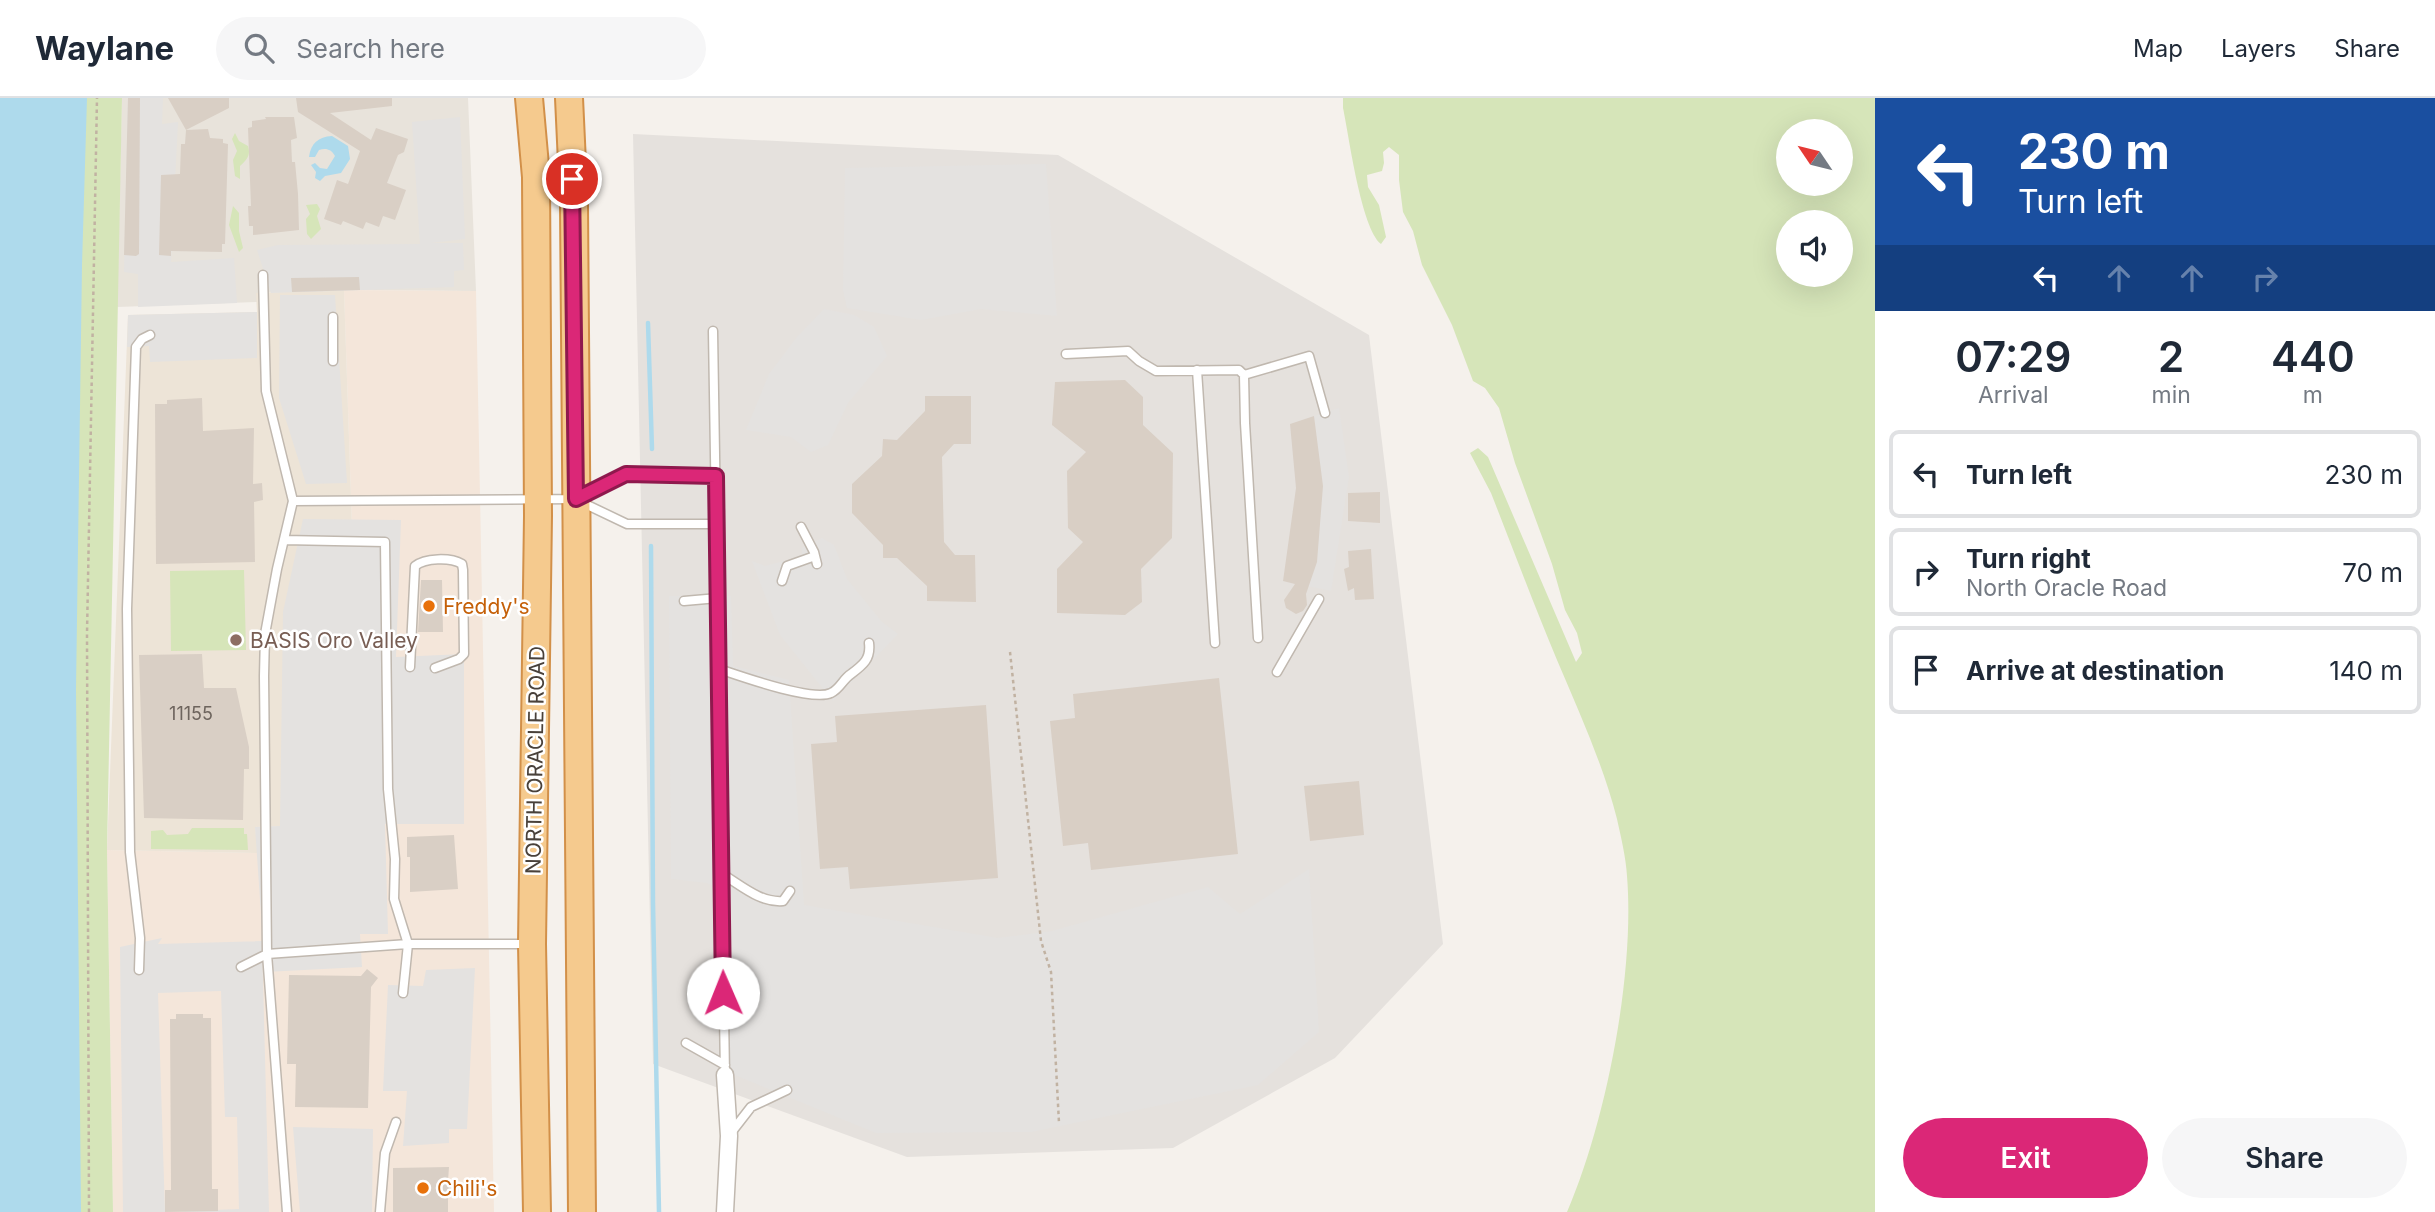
<!DOCTYPE html>
<style>
:root{--surface:#fff;--page:#f6f6f7;--text:#1f2937;--muted:#747a83;--line:#e0e1e3;--accent:#db2777}
body{margin:0;font-family:Inter,sans-serif;background:var(--page);color:var(--text);height:100vh;display:flex;flex-direction:column;font-size:26px;white-space:nowrap}
*{box-sizing:border-box;margin:0}
p{font-size:23px;color:var(--muted)}
.icon{flex:none;width:38px;height:38px;fill:none;stroke:currentColor;stroke-width:2;stroke-linecap:round;stroke-linejoin:round}
.map{position:relative;flex:1;overflow:hidden}
.drawer{display:flex;flex-direction:column;background:var(--surface);width:560px}
.drawer>*{flex:none}
.hud{background:#1a4fa0;color:#fff;overflow:hidden}
.needle{width:46px;rotate:305deg}
.buttons{position:absolute;left:1776px;top:21px;display:grid;gap:14px}
.buttons a{display:grid;place-items:center;width:77px;height:77px;border-radius:50%;background:var(--surface);box-shadow:0 7px 28px #0002;font-size:35px}
.pin{position:absolute;display:grid;place-items:center;width:60px;height:60px;color:#fff;margin:-30px;border:4px solid #fff;border-radius:50%;box-shadow:0 2px 7px #0007}
.me{position:absolute;width:77px;margin:-38px;rotate:359deg;stroke-linejoin:round;filter:drop-shadow(0 0 5px #0008)}
.turn{display:flex;align-items:center;gap:24px;height:147px;padding:0 28px;font-size:32px}
.turn .icon{width:91px;height:91px;stroke-width:2.5}
.turn b{display:block;font-size:49px;line-height:60px}
.lanes{display:flex;align-items:center;height:66px;padding:0 28px;background:#0003;justify-content:center;gap:35px;direction:ltr}
.lanes .off{opacity:.35}
.eta{display:flex;justify-content:space-evenly;align-items:center;height:119px;text-align:center}
.eta b{font-size:42px;font-weight:600;line-height:49px}
.cta{display:flex;gap:14px;margin-top:auto;padding:14px 28px}
.cta a{flex:1;height:80px;border-radius:42px;background:var(--accent);color:#fff;font-size:28px;font-weight:600;line-height:80px;text-align:center}
.cta a+a{background:var(--page);color:var(--text)}
ul{padding:0;list-style:none}
li{display:flex;align-items:center;gap:21px;height:88px;margin:0 14px 10px;padding:0 14px;border:4px solid var(--line);border-radius:10px}
li div{flex:1}
li b{display:block;font-size:26px}
li em{font-style:normal}
header{display:flex;align-items:center;gap:42px;box-sizing:border-box;height:98px;padding:0 35px;background:var(--surface);border-bottom:2px solid var(--line)}
header strong{font-size:33px}
nav{display:flex;gap:38px;margin-inline-start:auto;font-size:24px}
.search{width:490px;height:63px;background:var(--page);display:flex;align-items:center;gap:18px;box-sizing:border-box;padding:0 24px;border-radius:38px;color:var(--muted);font-size:26px}
main{display:flex;flex:1;min-height:0}
.map>svg:first-child{display:block}
.residential{fill:#e8e3db}
.commercial{fill:#f4e6da}
.industrial{fill:#e5e1dd}
.education{fill:#ede4d7}
.green{fill:#d6e5b9;fill-rule:evenodd}
.parking{fill:#e4e2e0;fill-rule:evenodd}
.water{fill:#aedaec}
.lines{fill:none;stroke-linecap:round;stroke-linejoin:round}
.stream{stroke:#aedaec;stroke-width:4.5}
.building{fill:#d9cfc5}
.service-casing{stroke:#c0b8af;stroke-width:11}
.minor-casing{stroke:#c0b8af;stroke-width:19}
.trunk-casing{stroke:#d29049;stroke-width:30}
.path{stroke:#c1b2a2;stroke-width:2.5;stroke-dasharray:3.5 3.5;stroke-linecap:butt}
.service{stroke:#fff;stroke-width:8}
.minor{stroke:#fff;stroke-width:16}
.trunk{stroke:#f5ca8e;stroke-width:26}
.route-casing{stroke:#8e194d;stroke-width:18}
.route{stroke:#db2777;stroke-width:12}
.food-dot{fill:#e8710a;stroke:#fff;stroke-width:2.5}
.education-dot{fill:#8d6e63;stroke:#fff;stroke-width:2.5}
.labels{text-anchor:middle;dominant-baseline:central;stroke-width:5;stroke-linejoin:round;paint-order:stroke}
.number-label{font-size:18px;fill:#6d645d}
.food-label{font-size:21px;fill:#c56008;stroke:#fff;text-anchor:start}
.education-label{font-size:21px;fill:#785e54;stroke:#fff;text-anchor:start}
.street-label{font-size:21px;fill:#49413a;stroke:#fff}
</style>
<header>
<strong>Waylane</strong>
<div class="search"><svg class="icon" aria-label="search" viewBox="0 0 24 24"><circle cx="10" cy="10" r="6"/><path d="M15 15l6 6"/></svg>Search here</div>
<nav><a>Map</a><a>Layers</a><a>Share</a></nav>
</header>
<main>
<div class="map">
<svg width="1875" height="1114" viewBox="0 0 1875 1114">
<rect width="100%" height="100%" fill="#f5f1ec"/>
<!-- residential -->
<path class="residential" d="M 122,0 L 468,0 L 476,193 L 344,192 L 257,195 L 257,204 L 117,209 Z"/>
<!-- commercial -->
<path class="commercial" d="M 344,192 L 476,193 L 494,1114 L 113,1114 L 107,752 L 257,755 L 255,729 L 362,725 Z"/>
<!-- industrial -->
<path class="industrial" d="M 633,36 L 1058,57 L 1369,237 L 1443,846 L 1335,960 L 1173,1050 L 907,1059 L 653,966 Z"/>
<!-- education -->
<path class="education" d="M 344,192 L 362,726 L 255,729 L 258,755 L 107,752 L 128,217 L 257,214 L 256,195 Z"/>
<!-- green -->
<path class="green" d="M 0,0 L 122,0 L 107,752 L 113,1114 L 0,1114 Z
M 1343,0 L 1875,0 L 1875,1114 L 1567,1114 C 1606,1024 1635,876 1627,778 C 1626,760 1621,739 1617,721 C 1603,666 1579,614 1557,562 C 1534,507 1513,451 1491,395 L 1470,355 L 1478,350 L 1488,359 L 1576,564 L 1582,555 L 1577,535 L 1565,512 L 1552,466 L 1515,365 L 1499,310 L 1485,290 L 1473,283 L 1452,227 L 1422,167 L 1413,133 L 1403,114 L 1399,82 L 1399,57 L 1389,49 L 1383,54 L 1384,65 L 1382,73 L 1367,77 L 1368,89 L 1379,107 L 1386,139 L 1381,146 C 1361,130 1349,38 1343,10 ZM 1788,33 L 1841,33 L 1841,86 L 1788,86 ZM 1788,124 L 1841,124 L 1841,177 L 1788,177 Z
M 235,35 L 239,43 L 248,48 C 251,57 247,62 240,68 L 240,81 L 235,78 L 233,62 L 237,53 L 232,41 Z
M 317,106 L 320,111 L 317,118 L 321,131 L 311,141 L 307,136 L 306,121 L 310,116 L 306,107 Z
M 233,108 L 239,115 L 239,133 L 243,150 L 239,154 L 229,127 Z
M 244,472 L 246,552 L 171,553 L 170,473 Z
M 192,730 L 244,730 L 244,736 L 247,736 L 248,752 L 151,751 L 151,733 L 163,732 L 167,737 L 188,736 Z"/>
<!-- parking -->
<path class="parking" d="M 128,0 L 163,0 L 162,26 L 178,24 L 171,164 L 234,160 L 237,205 L 138,209 L 138,176 L 124,174 Z
M 460,19 L 465,141 L 431,145 L 463,145 L 464,172 L 454,173 L 454,189 L 271,195 L 257,152 L 278,147 L 420,146 L 412,24 Z
M 1046,66 L 1057,218 L 981,211 L 921,222 L 847,210 L 843,192 L 845,70 Z
M 280,197 L 335,197 L 347,385 L 306,386 L 279,300 Z
M 824,211 L 854,217 L 874,229 L 887,258 L 848,305 L 828,347 L 811,354 L 791,339 L 746,332 L 769,276 L 797,239 Z
M 257,214 L 257,260 L 150,264 L 149,248 L 127,249 L 128,217 Z
M 1339,310 L 1349,379 L 1331,493 L 1283,483 L 1296,390 L 1290,326 Z
M 303,421 L 401,422 L 396,559 L 464,556 L 464,726 L 385,726 L 388,836 L 360,836 L 362,869 L 265,874 L 255,729 L 280,728 L 283,514 Z
M 822,440 L 834,447 L 847,481 L 882,524 L 898,536 L 833,603 L 780,537 L 752,463 L 765,468 L 802,458 L 802,450 Z
M 669,498 L 731,498 L 733,568 L 789,582 L 804,807 L 998,840 L 1052,833 L 1208,789 L 1240,816 L 1309,771 L 1319,934 L 1258,987 L 1031,1034 L 876,1035 L 730,975 L 727,793 L 706,785 L 671,781 Z
M 162,840 L 158,846 L 262,843 L 269,1114 L 123,1114 L 120,849 ZM 221,893 L 225,1019 L 237,1019 L 239,1111 L 165,1114 L 158,895 Z
M 475,870 L 467,1031 L 449,1031 L 449,1045 L 403,1048 L 407,993 L 383,993 L 388,887 L 423,888 L 426,872 Z
M 293,1029 L 373,1031 L 372,1114 L 300,1114 Z"/>
<!-- water -->
<path class="water" d="M 0,0 L 87,0 L 82,167 L 76,592 L 81,1114 L 0,1114 Z
M 332,38 L 348,48 L 350,61 L 341,75 L 325,78 L 320,83 L 315,80 L 316,74 L 311,67 L 315,65 L 320,70 L 327,71 L 335,58 C 331,51 326,50 319,52 L 315,59 L 309,59 C 311,45 318,39 332,38 Z"/>
<g class="lines">
<!-- stream -->
<path class="stream" d="M 648,225 L 652,351
M 651,448 L 653,805 L 659,1114"/>
</g>
<!-- building -->
<path class="building" d="M 128,0 L 140,0 L 139,156 L 136,158 L 124,157 Z
M 168,0 L 229,0 L 229,10 L 186,32 L 208,31 L 210,40 L 223,41 L 223,45 L 228,46 L 225,146 L 222,146 L 222,154 L 171,153 L 171,158 L 159,157 L 161,77 L 180,76 L 181,46 L 185,46 L 186,32 Z
M 296,0 L 392,0 L 392,8 L 330,15 L 371,42 L 376,30 L 408,41 L 404,54 L 398,57 L 387,85 L 406,92 L 395,122 L 383,118 L 379,129 L 366,124 L 363,131 L 343,123 L 341,127 L 324,121 L 337,82 L 348,86 L 360,53 L 298,14 Z
M 265,19 L 294,19 L 297,40 L 291,42 L 292,64 L 295,64 L 298,96 L 299,132 L 253,137 L 253,128 L 249,128 L 248,108 L 251,108 L 248,30 L 252,29 L 252,23 L 266,21 Z
M 359,179 L 360,192 L 292,194 L 291,180 Z
M 1125,282 L 1143,299 L 1143,327 L 1173,355 L 1172,440 L 1141,471 L 1142,504 L 1125,517 L 1057,515 L 1057,471 L 1083,444 L 1068,430 L 1067,373 L 1086,354 L 1052,327 L 1055,284 Z
M 925,298 L 971,298 L 971,346 L 954,346 L 942,359 L 944,444 L 955,457 L 975,457 L 976,504 L 927,503 L 927,488 L 897,460 L 883,460 L 883,447 L 852,415 L 852,386 L 882,358 L 883,341 L 897,342 L 925,313 Z
M 202,300 L 203,333 L 254,330 L 253,386 L 262,385 L 263,402 L 254,404 L 255,464 L 156,466 L 155,306 L 167,306 L 167,302 Z
M 1314,318 L 1323,388 L 1317,464 L 1306,496 L 1307,507 L 1303,513 L 1296,516 L 1286,510 L 1284,502 L 1295,486 L 1283,483 L 1296,390 L 1290,326 Z
M 1380,394 L 1380,425 L 1348,423 L 1348,395 Z
M 1371,451 L 1374,501 L 1355,502 L 1354,490 L 1348,493 L 1344,471 L 1349,469 L 1348,453 Z
M 421,482 L 442,482 L 443,534 L 418,534 Z
M 202,556 L 204,590 L 236,590 L 249,649 L 249,671 L 244,671 L 243,722 L 144,720 L 139,557 Z
M 1219,580 L 1238,756 L 1091,772 L 1088,745 L 1063,748 L 1050,623 L 1075,620 L 1073,596 Z
M 986,607 L 998,780 L 850,791 L 848,769 L 820,771 L 811,646 L 837,644 L 835,618 Z
M 1359,683 L 1364,737 L 1310,743 L 1304,688 Z
M 454,737 L 458,791 L 410,794 L 410,759 L 407,759 L 407,739 Z
M 367,871 L 378,880 L 371,889 L 368,1010 L 295,1009 L 296,966 L 287,966 L 289,877 L 361,878 Z
M 176,916 L 203,916 L 203,920 L 211,920 L 212,1091 L 218,1091 L 218,1113 L 165,1114 L 165,1092 L 171,1092 L 170,921 L 176,921 Z
M 449,1069 L 448,1083 L 454,1083 L 454,1097 L 448,1097 L 448,1114 L 393,1114 L 393,1070 Z"/>
<g class="lines">
<!-- service casing -->
<g class="service-casing">
<path id="service" d="M 263,177 L 266,293 L 293,403 L 277,471 L 265,536 L 264,578 L 267,856 L 287,1114
M 333,219 L 333,263
M 713,233 L 725,977
M 1066,256 L 1128,253 L 1139,263 L 1156,273 L 1239,272 L 1244,277 L 1245,325 L 1258,540
M 1197,272 L 1215,545
M 1244,277 L 1309,258 L 1325,315
M 293,403 L 576,401 L 626,376 L 716,378
M 581,404 L 627,426 L 717,426
M 801,429 L 814,454 L 817,466
M 284,442 L 385,444 L 388,691 L 395,761 L 394,801 L 408,846 L 403,895
M 782,483 L 787,468 L 815,458
M 684,503 L 718,500
M 410,569 L 415,468 C 425,460 450,459 462,466 L 463,472 L 464,556 L 459,561 L 435,570
M 719,571 C 740,578 812,604 831,595 C 840,591 843,581 851,576 C 863,567 871,561 869,545
M 1277,574 L 1319,501
M 722,776 C 741,787 760,805 783,803 L 790,793
M 241,869 L 267,856 L 408,846 L 529,846
M 139,872 L 140,840 L 130,754 L 127,511 L 136,249 L 142,241 L 150,237
M 686,945 L 725,967
M 730,1036 L 751,1009 L 787,992
M 380,1114 L 385,1055 L 396,1024"/>
</g>
<!-- minor casing -->
<g class="minor-casing">
<path id="minor" d="M 725,1114 L 729,1038 L 725,977"/>
</g>
<!-- trunk casing -->
<g class="trunk-casing">
<path id="trunk" d="M 529,0 L 536,79 L 538,418 L 532,846 L 537,1114
M 569,0 L 574,108 L 582,1114"/>
</g>
<!-- path -->
<path class="path" d="M 1010,554 L 1041,843 L 1051,874 L 1059,1025
M 89,1114 L 87,536 L 97,0"/>
<!-- service -->
<use href="#service" class="service"/>
<!-- minor -->
<use href="#minor" class="minor"/>
<!-- trunk -->
<use href="#trunk" class="trunk"/>
</g>
<g class="lines">
<!-- route casing -->
<g class="route-casing">
<path id="route" d="M 572,81 L 576,401 L 626,376 L 716,378 L 723,895"/>
</g>
<!-- route -->
<use href="#route" class="route"/>
</g>
<!-- markers -->
<g class="food-dot">
<circle cx="429" cy="508" r="7"/>
<circle cx="423" cy="1090" r="7"/>
</g>
<circle class="education-dot" cx="236" cy="542" r="7"/>
<g class="labels">
<!-- number labels -->
<g class="number-label">
<text x="191" y="615">11155</text>
</g>
<!-- food labels -->
<g class="food-label">
<text x="443" y="508">Freddy's</text>
<text x="437" y="1090">Chili's</text>
</g>
<!-- education labels -->
<g class="education-label">
<text x="250" y="542">BASIS Oro Valley</text>
</g>
<!-- street labels -->
<g class="street-label">
<text transform="translate(535 662) rotate(-89)">NORTH ORACLE ROAD</text>
</g>
</g>
</svg>
<div class="buttons">
<a><svg class="needle" viewBox="-14 -14 28 28"><path d="M0-13l5 13h-10z" fill="#e53935"/><path d="M0 13l5-13h-10z" fill="#747a83"/></svg></a>
<a><svg class="icon" aria-label="sound" viewBox="0 0 24 24"><path d="M4 9h4l5-4v14l-5-4H4zM17 9q2 3 0 6"/></svg></a>
</div>
<div class="pin" style="left:572px;top:81px;background:#d93025"><svg class="icon" aria-label="arrive" viewBox="0 0 24 24"><path d="M6 21V4h12l-3 4 3 4H6"/></svg></div>
<svg class="me" style="left:723px;top:895px" viewBox="-20 -20 40 40"><circle r="19" fill="#fff"/><path d="M0-13L10 11 0 6-10 11z" fill="#db2777"/></svg>
</div>
<section class="drawer">
<div class="hud">
<div class="turn"><svg class="icon" aria-label="left" viewBox="0 0 24 24"><path d="M17 20v-9H6M10 6l-5 5 5 5"/></svg><div><b>230 m</b>Turn left</div></div>
<div class="lanes"><svg class="icon" aria-label="left" viewBox="0 0 24 24"><path d="M17 20v-9H6M10 6l-5 5 5 5"/></svg><svg class="icon off" aria-label="ahead" viewBox="0 0 24 24"><path d="M12 20V5M6 11l6-6 6 6"/></svg><svg class="icon off" aria-label="ahead" viewBox="0 0 24 24"><path d="M12 20V5M6 11l6-6 6 6"/></svg><svg class="icon off" aria-label="right" viewBox="0 0 24 24"><path d="M7 20v-9h11M14 6l5 5-5 5"/></svg></div>
</div>
<div class="eta">
<div><b>07:29</b><p>Arrival</p></div>
<div><b>2</b><p>min</p></div>
<div><b>440</b><p>m</p></div>
</div>
<ul>
<li><svg class="icon" aria-label="left" viewBox="0 0 24 24"><path d="M17 20v-9H6M10 6l-5 5 5 5"/></svg><div><b>Turn left</b></div><em>230 m</em></li>
<li><svg class="icon" aria-label="right" viewBox="0 0 24 24"><path d="M7 20v-9h11M14 6l5 5-5 5"/></svg><div><b>Turn right</b><p>North Oracle Road</p></div><em>70 m</em></li>
<li><svg class="icon" aria-label="arrive" viewBox="0 0 24 24"><path d="M6 21V4h12l-3 4 3 4H6"/></svg><div><b>Arrive at destination</b></div><em>140 m</em></li>
</ul>
<div class="cta"><a>Exit</a><a>Share</a></div>
</section>
</main>
